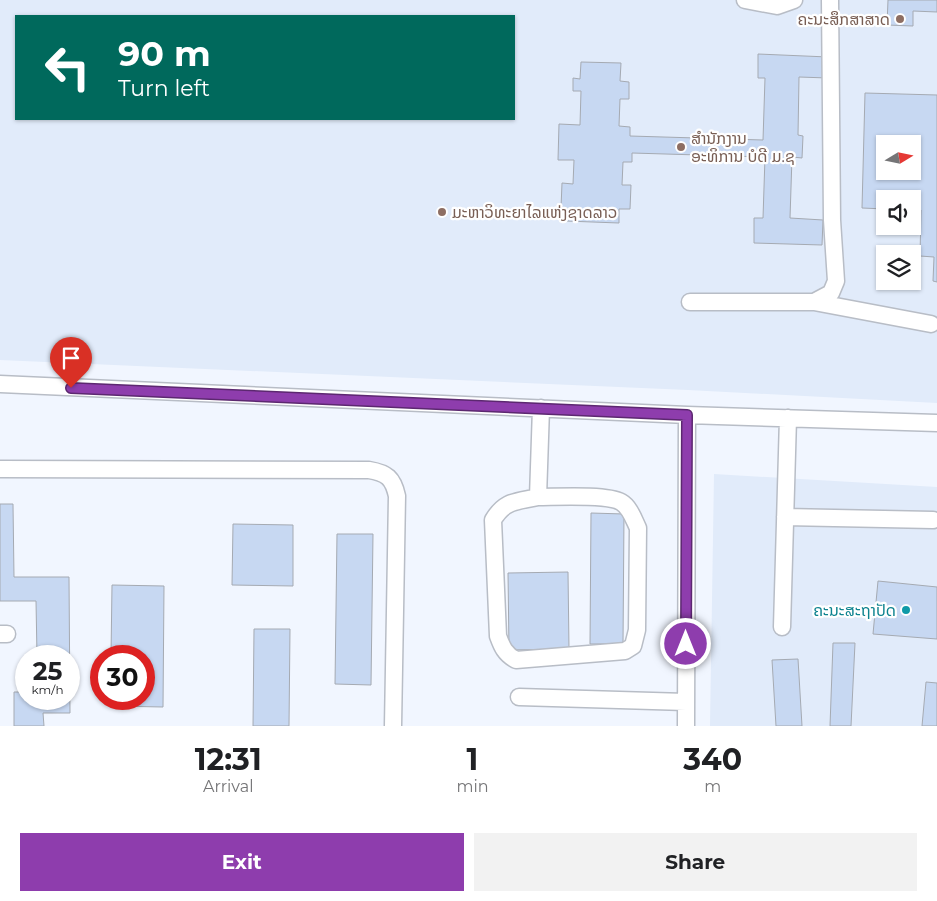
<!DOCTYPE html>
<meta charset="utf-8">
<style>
:root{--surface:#fff;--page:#f2f2f2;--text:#202124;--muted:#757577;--accent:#8e3dad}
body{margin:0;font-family:Montserrat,"Noto Sans Lao",sans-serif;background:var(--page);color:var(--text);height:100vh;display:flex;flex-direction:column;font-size:19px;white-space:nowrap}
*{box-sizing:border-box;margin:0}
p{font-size:16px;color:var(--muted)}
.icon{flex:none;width:28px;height:28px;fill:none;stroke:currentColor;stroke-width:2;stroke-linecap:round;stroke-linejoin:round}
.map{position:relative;height:726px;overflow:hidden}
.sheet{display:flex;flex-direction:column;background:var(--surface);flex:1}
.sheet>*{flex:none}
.guide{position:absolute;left:15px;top:15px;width:500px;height:105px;border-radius:0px;box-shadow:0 1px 4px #0004;background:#00695c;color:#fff;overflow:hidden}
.needle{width:32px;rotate:80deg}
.buttons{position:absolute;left:876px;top:135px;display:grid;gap:10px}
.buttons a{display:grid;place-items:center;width:45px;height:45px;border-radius:0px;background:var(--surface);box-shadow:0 1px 4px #0004;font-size:25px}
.speed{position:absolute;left:15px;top:645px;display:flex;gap:10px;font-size:25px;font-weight:700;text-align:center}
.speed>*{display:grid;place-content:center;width:65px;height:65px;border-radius:50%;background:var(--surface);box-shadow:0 1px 4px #0004;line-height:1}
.speed small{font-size:12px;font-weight:400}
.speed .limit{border:8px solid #d22;background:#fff;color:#111}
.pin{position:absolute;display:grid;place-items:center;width:42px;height:42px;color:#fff;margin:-51px -21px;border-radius:50% 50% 50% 0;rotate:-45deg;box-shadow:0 0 5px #0007}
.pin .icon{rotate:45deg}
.me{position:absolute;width:55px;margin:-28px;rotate:0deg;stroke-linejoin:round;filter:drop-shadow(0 0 4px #0008)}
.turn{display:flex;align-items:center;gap:18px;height:105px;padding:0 20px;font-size:22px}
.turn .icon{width:65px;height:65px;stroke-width:2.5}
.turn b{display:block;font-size:35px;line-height:42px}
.eta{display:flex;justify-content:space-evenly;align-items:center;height:85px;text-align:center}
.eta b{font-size:30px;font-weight:700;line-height:35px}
.action{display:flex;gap:10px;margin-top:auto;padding:10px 20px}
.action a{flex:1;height:58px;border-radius:0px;background:var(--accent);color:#fff;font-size:20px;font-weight:700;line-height:58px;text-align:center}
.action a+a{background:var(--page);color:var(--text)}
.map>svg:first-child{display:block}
.built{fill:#e1ebfa;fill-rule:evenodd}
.building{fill:#c7d8f2;stroke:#a5aab2;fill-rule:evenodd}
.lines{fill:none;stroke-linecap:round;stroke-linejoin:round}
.minor-casing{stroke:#b8bdc6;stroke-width:19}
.minor{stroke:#fff;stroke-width:16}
.route-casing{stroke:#5c2870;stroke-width:12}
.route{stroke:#8e3dad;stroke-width:9}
.education-dot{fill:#8d6e63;stroke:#fff;stroke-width:2}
.culture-dot{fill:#0f9aa8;stroke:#fff;stroke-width:2}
.labels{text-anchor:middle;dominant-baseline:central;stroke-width:4.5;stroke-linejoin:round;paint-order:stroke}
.education-label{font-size:16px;fill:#785e54;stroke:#fff;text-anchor:start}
.culture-label{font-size:16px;fill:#0d838f;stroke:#fff;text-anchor:end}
</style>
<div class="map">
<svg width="937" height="726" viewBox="0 0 937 726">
<rect width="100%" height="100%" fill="#f1f6ff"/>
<!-- built -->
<path class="built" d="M 0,0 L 937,0 L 937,403 L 688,390 L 0,360 ZM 16,16 L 514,16 L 514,119 L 16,119 ZM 885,144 L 912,144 L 912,171 L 885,171 ZM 885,199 L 912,199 L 912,226 L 885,226 ZM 885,254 L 912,254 L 912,281 L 885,281 Z
M 714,474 L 937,487 L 937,726 L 710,726 Z"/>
<!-- building -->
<path class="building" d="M 888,0 L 937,0 L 937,12 L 913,11 L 913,26 L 887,25 Z
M 758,54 L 828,57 L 828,78 L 799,77 L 798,135 L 803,136 L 802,158 L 792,157 L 790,218 L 823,220 L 822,245 L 754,243 L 754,218 L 763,218 L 765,157 L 632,153 L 632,162 L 623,162 L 622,185 L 631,185 L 630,209 L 619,209 L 619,223 L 566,221 L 567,208 L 561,208 L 562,183 L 573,184 L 574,160 L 558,160 L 559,124 L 580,125 L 581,91 L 573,91 L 573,78 L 580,79 L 581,62 L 621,63 L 620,81 L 629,82 L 629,99 L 620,99 L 619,126 L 630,127 L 630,136 L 763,140 L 765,78 L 758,78 Z
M 865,93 L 937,95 L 937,282 L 933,281 L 934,257 L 920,256 L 921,210 L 912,209 L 912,199 L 885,199 L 885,209 L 862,208 ZM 885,144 L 912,144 L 912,171 L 885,171 Z
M 0,504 L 13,504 L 14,577 L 69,577 L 70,713 L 43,713 L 44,726 L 14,726 L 14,692 L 26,692 L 26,699 L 69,699 L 69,656 L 37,656 L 36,601 L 0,601 Z
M 591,513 L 624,514 L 623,644 L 590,644 Z
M 233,524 L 293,525 L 293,586 L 232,585 Z
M 337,534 L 373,534 L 371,685 L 335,684 Z
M 568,572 L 569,649 L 509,650 L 508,573 Z
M 878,581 L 937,587 L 937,639 L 873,634 Z
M 112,585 L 164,586 L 163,707 L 111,706 L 111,699 L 144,699 L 144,656 L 111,656 Z
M 254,629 L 290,629 L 289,726 L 253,726 Z
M 833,643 L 855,643 L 851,726 L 830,726 Z
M 798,659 L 802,726 L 776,726 L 772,660 Z
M 926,682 L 937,683 L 937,726 L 922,726 Z"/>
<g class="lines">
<!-- minor casing -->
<g class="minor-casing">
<path id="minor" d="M 745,0 L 777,6 L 794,0
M 690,302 L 814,302 L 931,324
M 814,302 L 831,293 L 836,281 L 832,220 L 830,0
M 0,384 L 687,415 L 937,423
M 0,469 L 369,470 C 387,473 393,478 397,496 L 393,726
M 538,497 C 556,497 607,494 621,502 C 630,507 634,520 638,528 L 637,630 L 633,646 L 625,651 L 516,660 C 505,654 502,647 498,636 L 493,520 C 505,500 516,502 538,497 Z
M 538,497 L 541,408
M 785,517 L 933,520
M 782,627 L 788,418
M 0,634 L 7,634
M 519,697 L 686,702
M 686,726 L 687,415"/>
</g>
<!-- minor -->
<use href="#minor" class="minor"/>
</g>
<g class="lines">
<!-- route casing -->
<g class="route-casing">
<path id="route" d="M 71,388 L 687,415 L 686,644"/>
</g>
<!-- route -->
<use href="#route" class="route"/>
</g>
<!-- markers -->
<g class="education-dot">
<circle cx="900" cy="19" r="5"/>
<circle cx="681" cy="147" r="5"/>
<circle cx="442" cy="212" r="5"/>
</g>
<circle class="culture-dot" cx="906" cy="610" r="5"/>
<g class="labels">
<!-- education labels -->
<g class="education-label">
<text x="890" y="19" text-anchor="end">ຄະນະສຶກສາສາດ</text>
<text x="691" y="138">ສໍານັກງານ<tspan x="691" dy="18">ອະທິການ ບໍດີ ມ.ຊ</tspan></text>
<text x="452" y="212">ມະຫາວິທະຍາໄລແຫ່ງຊາດລາວ</text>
</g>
<!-- culture labels -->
<g class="culture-label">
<text x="896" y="610">ຄະນະສະຖາປັດ</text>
</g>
</g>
</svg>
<div class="buttons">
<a><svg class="needle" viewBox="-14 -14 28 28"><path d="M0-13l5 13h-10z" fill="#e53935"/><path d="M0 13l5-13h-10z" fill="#757577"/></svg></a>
<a><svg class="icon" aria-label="sound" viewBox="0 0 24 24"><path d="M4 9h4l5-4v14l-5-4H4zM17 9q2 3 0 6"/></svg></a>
<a><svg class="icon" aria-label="layers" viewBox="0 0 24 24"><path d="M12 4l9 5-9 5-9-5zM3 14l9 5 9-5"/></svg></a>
</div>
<div class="speed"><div>25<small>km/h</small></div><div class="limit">30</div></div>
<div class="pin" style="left:71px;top:388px;background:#d93025"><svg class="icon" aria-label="arrive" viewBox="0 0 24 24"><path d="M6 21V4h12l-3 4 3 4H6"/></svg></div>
<svg class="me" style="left:686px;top:644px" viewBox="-20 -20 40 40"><circle r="17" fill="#8e3dad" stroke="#fff" stroke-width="3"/><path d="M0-11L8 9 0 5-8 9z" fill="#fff"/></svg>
<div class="guide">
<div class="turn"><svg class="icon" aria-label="left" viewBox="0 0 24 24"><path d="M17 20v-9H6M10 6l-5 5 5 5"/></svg><div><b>90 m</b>Turn left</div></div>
</div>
</div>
<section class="sheet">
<div class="eta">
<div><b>12:31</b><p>Arrival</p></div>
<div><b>1</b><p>min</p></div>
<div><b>340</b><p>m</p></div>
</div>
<div class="action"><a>Exit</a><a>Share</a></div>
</section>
